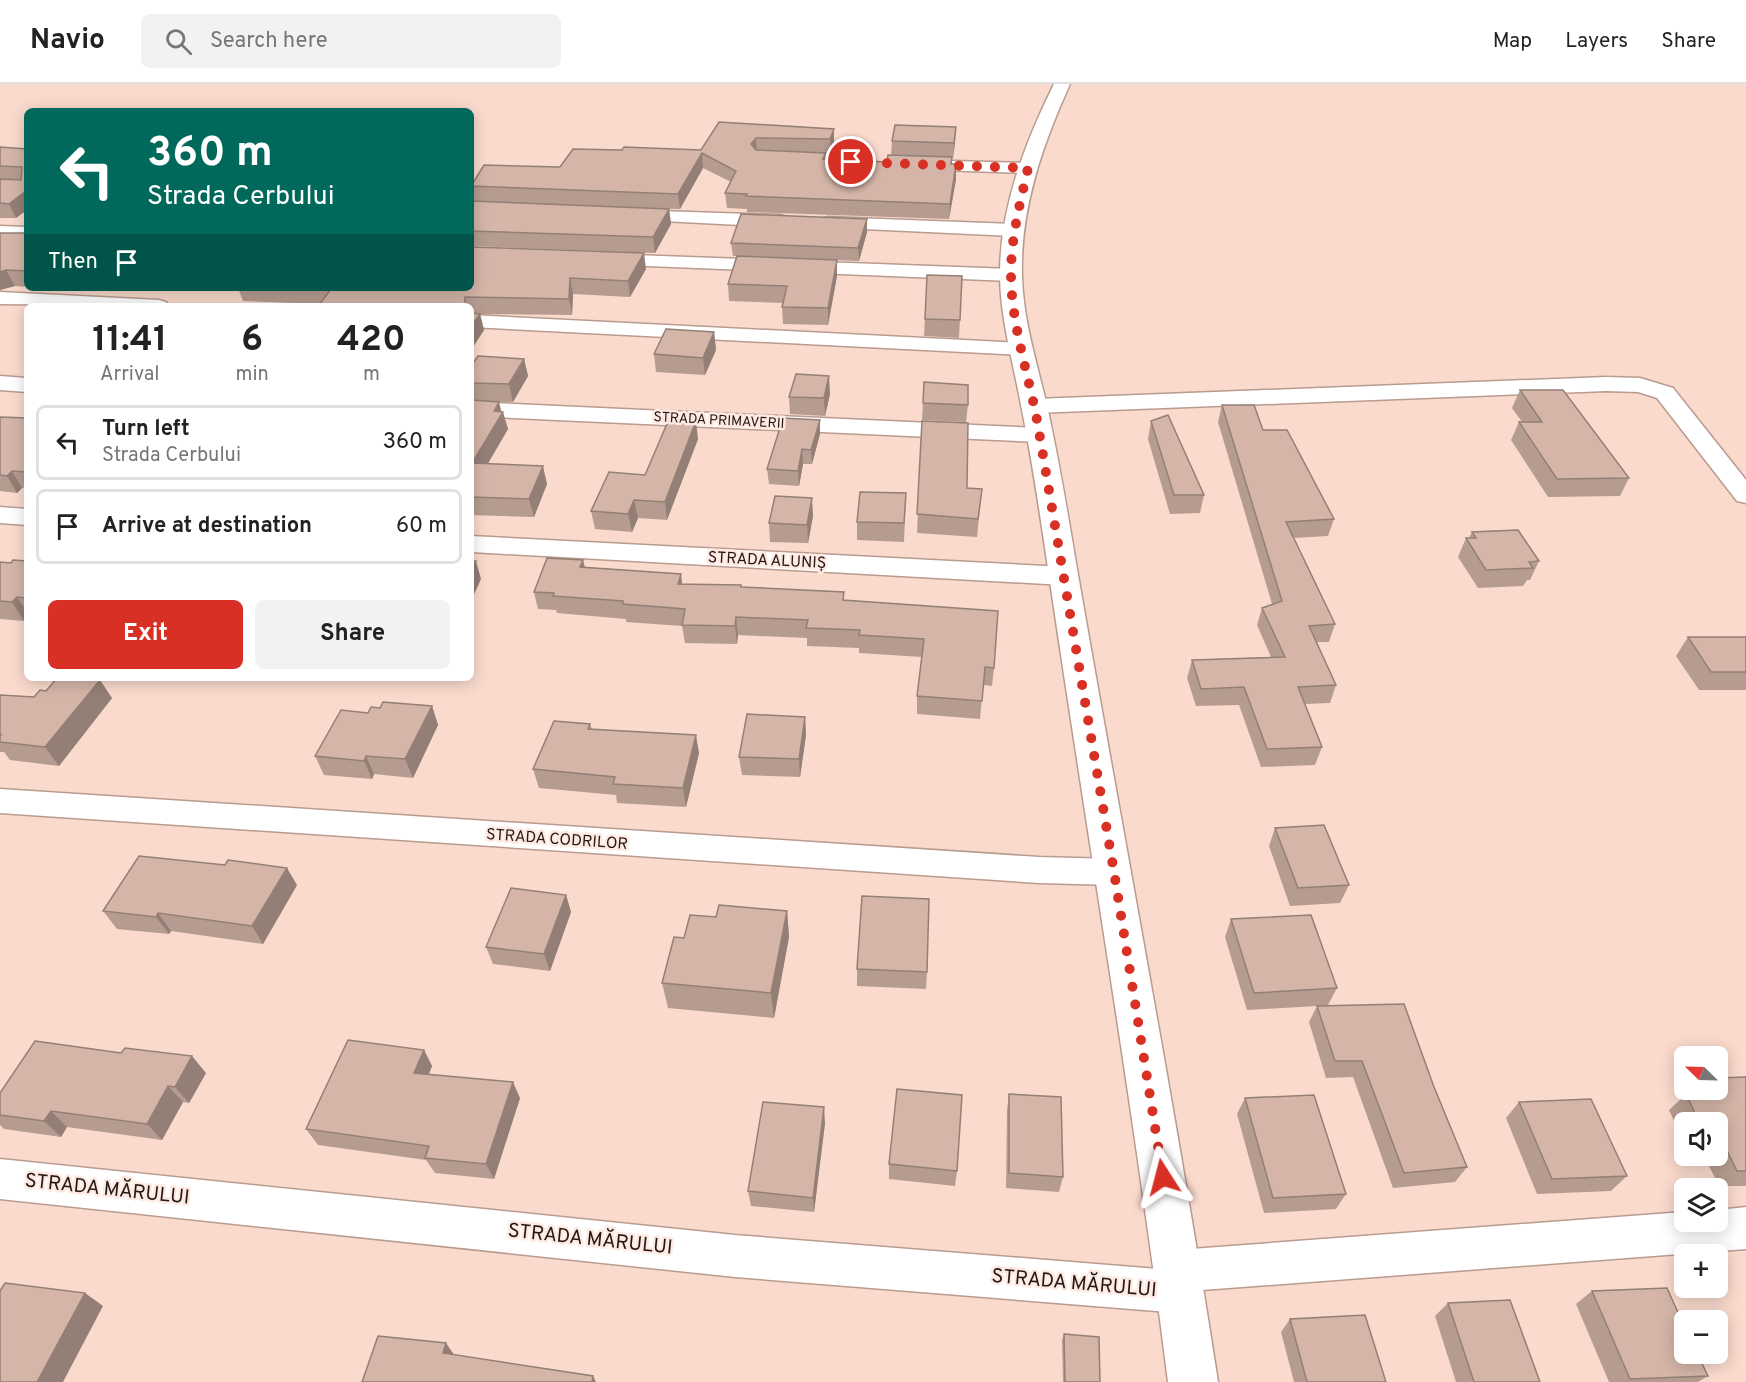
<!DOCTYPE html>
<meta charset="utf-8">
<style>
:root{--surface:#fff;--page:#f2f2f2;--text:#222;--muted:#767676;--line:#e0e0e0;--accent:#d93025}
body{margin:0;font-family:Overpass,sans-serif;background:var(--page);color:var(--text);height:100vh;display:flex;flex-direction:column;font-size:22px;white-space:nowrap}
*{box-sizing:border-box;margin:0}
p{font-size:20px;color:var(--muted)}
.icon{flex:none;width:33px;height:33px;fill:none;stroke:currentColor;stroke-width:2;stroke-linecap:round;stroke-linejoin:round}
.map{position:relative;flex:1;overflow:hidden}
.sheet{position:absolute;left:24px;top:219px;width:450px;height:378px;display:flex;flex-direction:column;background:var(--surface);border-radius:9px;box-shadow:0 3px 15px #0003}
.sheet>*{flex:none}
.banner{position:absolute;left:24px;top:24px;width:450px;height:183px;border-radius:9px;box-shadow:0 3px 15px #0003;background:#00695c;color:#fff;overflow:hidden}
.needle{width:39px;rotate:293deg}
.controls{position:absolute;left:1674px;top:962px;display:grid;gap:12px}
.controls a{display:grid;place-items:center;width:54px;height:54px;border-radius:9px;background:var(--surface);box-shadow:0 3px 15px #0003;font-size:30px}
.pin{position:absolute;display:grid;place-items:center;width:51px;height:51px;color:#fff;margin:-26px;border:3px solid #fff;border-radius:50%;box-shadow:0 2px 6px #0007}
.me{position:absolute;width:66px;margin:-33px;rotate:351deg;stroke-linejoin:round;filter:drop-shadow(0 0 4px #0008)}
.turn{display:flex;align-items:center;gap:21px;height:126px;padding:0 24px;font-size:27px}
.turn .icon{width:78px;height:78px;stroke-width:2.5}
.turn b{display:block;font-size:42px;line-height:51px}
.then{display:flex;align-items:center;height:57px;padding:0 24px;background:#0003;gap:12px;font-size:22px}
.eta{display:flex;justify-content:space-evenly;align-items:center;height:102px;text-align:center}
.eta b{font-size:36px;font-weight:700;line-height:42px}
.button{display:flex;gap:12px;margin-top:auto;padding:12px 24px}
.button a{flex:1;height:69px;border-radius:9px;background:var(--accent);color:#fff;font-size:24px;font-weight:700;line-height:69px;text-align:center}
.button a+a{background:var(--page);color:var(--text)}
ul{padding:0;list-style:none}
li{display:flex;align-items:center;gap:18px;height:75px;margin:0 12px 9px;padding:0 12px;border:3px solid var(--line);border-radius:9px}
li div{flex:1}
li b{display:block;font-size:22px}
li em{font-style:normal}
header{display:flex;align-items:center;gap:36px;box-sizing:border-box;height:84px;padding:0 30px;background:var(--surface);border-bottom:2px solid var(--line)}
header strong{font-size:28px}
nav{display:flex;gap:33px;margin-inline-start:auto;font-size:21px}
.search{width:420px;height:54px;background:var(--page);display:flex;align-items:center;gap:15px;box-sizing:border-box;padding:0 21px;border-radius:9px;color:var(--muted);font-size:22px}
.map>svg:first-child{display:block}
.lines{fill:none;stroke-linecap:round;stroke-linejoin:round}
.minor-casing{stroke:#b99b8f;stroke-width:3}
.secondary-casing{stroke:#b99b8f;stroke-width:3}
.minor{fill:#fff;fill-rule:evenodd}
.secondary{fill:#fff;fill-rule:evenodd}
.wall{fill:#b69c90}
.shaded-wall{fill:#947f76}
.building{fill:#d4b5a8;stroke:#947f76;stroke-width:1.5}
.route{stroke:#d93025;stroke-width:10;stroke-dasharray:0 18}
.labels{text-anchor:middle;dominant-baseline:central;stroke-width:5;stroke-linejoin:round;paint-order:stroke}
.far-street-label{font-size:14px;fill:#241914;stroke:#feeae2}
.street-label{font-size:16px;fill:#241914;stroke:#feeae2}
.near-street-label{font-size:20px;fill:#241914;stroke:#feeae2}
</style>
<header>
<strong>Navio</strong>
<div class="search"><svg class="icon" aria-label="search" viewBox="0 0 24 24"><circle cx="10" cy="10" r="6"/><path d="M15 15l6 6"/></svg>Search here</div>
<nav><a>Map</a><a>Layers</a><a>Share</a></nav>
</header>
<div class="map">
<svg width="1746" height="1298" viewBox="0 0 1746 1298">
<rect width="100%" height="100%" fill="#fadacd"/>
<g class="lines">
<!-- minor casing -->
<g class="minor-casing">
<path id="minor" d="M 916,76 L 1028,79 L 1034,80 L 1037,84 L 1034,88 L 1028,89 L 910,85 L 907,81 L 910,77 Z
M 630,126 L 780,131 L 787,133 L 789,137 L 787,141 L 780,143 L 624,135 L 621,131 L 624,127 Z
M 828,133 L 1013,140 L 1020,142 L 1022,146 L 1020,150 L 1013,152 L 821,143 L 819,139 L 821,135 Z
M 0,142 L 27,143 L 27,155 L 0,154 Z
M 606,170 L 1011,185 L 1018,187 L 1021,191 L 1018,195 L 1011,197 L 599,180 L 596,176 L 599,172 Z
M 0,208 L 159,216 L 166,218 L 169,222 L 0,220 Z
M 471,231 L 1021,259 L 1029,260 L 1032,265 L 1029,270 L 1021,271 L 471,243 Z
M 0,292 L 27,294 L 27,308 L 0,306 Z
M 1606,293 L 1640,294 L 1673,304 L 1746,396 L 1746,419 L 1737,417 L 1657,314 L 1638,308 L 1606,307 L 1035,329 L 1027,327 L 1024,322 L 1027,317 L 1035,315 Z
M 471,318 L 1040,344 L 1048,346 L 1052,351 L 1048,356 L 1040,358 L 471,332 Z
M 0,423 L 27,425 L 27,441 L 0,439 Z
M 471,452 L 1064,483 L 1073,486 L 1077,492 L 1073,498 L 1064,501 L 471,468 Z
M 0,705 L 1039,773 L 1114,775 L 1126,779 L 1131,788 L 1126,797 L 1114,801 L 1039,799 L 0,729 Z
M 0,1075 L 735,1151 L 1158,1185 L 1163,1172 L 1178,1166 L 1684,1128 L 1684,1137 L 1718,1137 L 1718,1126 L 1746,1123 L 1746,1165 L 1202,1206 L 1196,1223 L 1181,1229 L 735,1193 L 0,1115 Z"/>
</g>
<!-- secondary casing -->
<g class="secondary-casing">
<path id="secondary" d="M 1054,0 L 1070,0 C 1043,60 1020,124 1022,192 C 1023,236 1037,279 1047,322 C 1059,376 1068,431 1077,485 C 1124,756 1176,1026 1218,1298 L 1168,1298 C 1134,1026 1088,756 1048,484 C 1040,430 1032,375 1021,321 C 1013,277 1000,234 1000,190 C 1000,123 1025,59 1054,0 Z"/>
</g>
<!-- minor -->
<use href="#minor" class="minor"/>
<!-- secondary -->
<use href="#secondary" class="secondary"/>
</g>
<!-- wall -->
<path class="wall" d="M 719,38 L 834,45 L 834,60 L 831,70 L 826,70 L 826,75 L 887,78 L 891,71 L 892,57 L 955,59 L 953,74 L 952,74 L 952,80 L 956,80 L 956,95 L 949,135 L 747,128 L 747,125 L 727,124 L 725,109 L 731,98 L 703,84 L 680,125 L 632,124 L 669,125 L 671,140 L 655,169 L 471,162 L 471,117 L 474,117 L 471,101 L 560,83 L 622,66 L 701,66 Z
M 0,63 L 27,65 L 16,134 L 0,134 Z
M 867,148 L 859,177 L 837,176 L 837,192 L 828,241 L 783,240 L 782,223 L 783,219 L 729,217 L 728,200 L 737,172 L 733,172 L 731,159 Z
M 0,149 L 27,149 L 27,203 L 15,202 L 0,206 Z
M 646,185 L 630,213 L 573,210 L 572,231 L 477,230 L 480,230 L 484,246 L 471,266 L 471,222 L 318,222 L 319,220 L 243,217 L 238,204 L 471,204 Z
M 927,191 L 962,192 L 959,254 L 924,252 Z
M 52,204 L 87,204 L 85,206 Z
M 714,248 L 716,266 L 705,291 L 656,288 L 654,270 Z
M 524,275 L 528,292 L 513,318 L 477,317 L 501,327 L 508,345 L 488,380 L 547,400 L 534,433 L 471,431 L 471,282 Z
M 924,298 L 968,321 L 966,338 L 922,336 Z
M 1520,306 L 1629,394 L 1620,412 L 1548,413 L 1511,356 L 1519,338 L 1522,338 L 1512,324 Z
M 830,310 L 825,332 L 790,330 L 789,313 Z
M 1222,321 L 1263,346 L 1334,435 L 1328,452 L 1294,454 L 1335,540 L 1329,558 L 1317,558 L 1336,601 L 1330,619 L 1305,620 L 1322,663 L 1315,681 L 1261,683 L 1239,621 L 1196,622 L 1187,594 L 1192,576 L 1271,573 L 1257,541 L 1262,524 L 1272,520 L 1218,338 Z
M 0,333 L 27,334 L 27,404 L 22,404 L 17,409 L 0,407 Z
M 922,337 L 967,404 L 982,405 L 977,453 L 917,449 Z
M 1151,337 L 1204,411 L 1200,429 L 1170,430 L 1148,355 Z
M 820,350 L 812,380 L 803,380 L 799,402 L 769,400 L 767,385 Z
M 698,355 L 667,436 L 638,434 L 632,448 L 595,445 L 591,427 Z
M 906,409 L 904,458 L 857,456 L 857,438 Z
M 813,432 L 808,459 L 770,458 L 769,439 Z
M 1472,448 L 1539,477 L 1530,496 L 1527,496 L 1523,502 L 1478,504 L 1458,473 L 1466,454 L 1469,454 Z
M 583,476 L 585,484 L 682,500 L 844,508 L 844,516 L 994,584 L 992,602 L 983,601 L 980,635 L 917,630 L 917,612 L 922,573 L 859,569 L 859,564 L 807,562 L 807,554 L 738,551 L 737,560 L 685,559 L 682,542 L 626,538 L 626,535 L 557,529 L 556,526 L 538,525 L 534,508 Z
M 27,477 L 27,534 L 24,537 L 0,535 L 0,478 L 11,479 Z
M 1688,553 L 1746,553 L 1746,606 L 1699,606 L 1676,572 Z
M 0,611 L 34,613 L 112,614 L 59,682 L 10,676 L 4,668 L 0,668 Z
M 432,622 L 438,641 L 413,694 L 374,690 L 372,695 L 324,691 L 315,672 L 368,629 L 380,624 Z
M 805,633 L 806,651 L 800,693 L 742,691 L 739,673 Z
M 590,640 L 592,645 L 699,669 L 686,723 L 617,719 L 616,711 L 539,704 L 533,685 Z
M 1275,744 L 1349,801 L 1340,819 L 1290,822 L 1269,762 Z
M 297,801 L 263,860 L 171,847 L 169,850 L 117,845 L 103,827 Z
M 566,811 L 571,828 L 550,887 L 493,880 L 486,863 Z
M 787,827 L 789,853 L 774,934 L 668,924 L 662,899 L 684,854 L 716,833 Z
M 1231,835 L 1337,904 L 1328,921 L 1434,1003 L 1467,1083 L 1455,1098 L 1393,1104 L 1353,993 L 1326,994 L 1309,938 L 1317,922 L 1247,926 L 1225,853 Z
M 857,885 L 927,888 L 926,905 L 857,902 Z
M 424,966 L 432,982 L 429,990 L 520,1014 L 494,1095 L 435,1089 L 426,1076 L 318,1061 L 306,1045 Z
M 206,989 L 189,1019 L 183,1018 L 162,1056 L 67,1043 L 61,1053 L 4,1045 L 0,1041 L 0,1009 Z
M 1746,993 L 1746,1102 L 1719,1102 L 1708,1080 L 1694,1080 L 1690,1071 L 1718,1071 L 1718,1038 L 1684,1038 L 1684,1059 L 1669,1026 L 1680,1016 L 1677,1010 L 1684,1002 L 1684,1005 L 1718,1005 Z
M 1009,1010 L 1063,1093 L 1059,1108 L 1006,1104 L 1007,1026 Z
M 1245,1014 L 1346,1110 L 1336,1125 L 1264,1129 L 1237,1030 Z
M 1519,1018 L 1627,1092 L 1611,1107 L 1537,1110 L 1506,1034 Z
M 825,1039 L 814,1128 L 751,1122 L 748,1107 Z
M 889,1080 L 957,1087 L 955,1102 L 889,1095 Z
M 1592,1207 L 1708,1292 L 1698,1298 L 1609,1298 L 1576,1220 Z
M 1448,1219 L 1540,1298 L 1456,1298 L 1435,1232 Z
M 1290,1235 L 1386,1298 L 1294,1298 L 1281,1248 Z
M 1064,1250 L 1100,1298 L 1063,1298 L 1062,1256 Z"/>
<!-- shaded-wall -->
<path class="shaded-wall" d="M 956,43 L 955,59 L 953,74 L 954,59 Z
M 834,45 L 834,60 L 831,70 L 830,55 Z
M 756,54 L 757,69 L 751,60 Z
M 702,69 L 703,84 L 680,125 L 678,110 Z
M 956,80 L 956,95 L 949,135 L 950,120 Z
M 27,106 L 27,126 L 16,134 L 9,120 Z
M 669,125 L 671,140 L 655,169 L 653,153 Z
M 867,135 L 867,148 L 859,177 L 858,164 Z
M 644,169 L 646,185 L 630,213 L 628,197 Z
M 837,176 L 837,192 L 828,241 L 828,224 Z
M 6,186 L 15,202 L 0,206 L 0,188 Z
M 570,194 L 573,210 L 572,231 L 569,215 Z
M 480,230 L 484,246 L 471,266 L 471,243 Z
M 714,248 L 716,266 L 705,291 L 703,274 Z
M 524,275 L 528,292 L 513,318 L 509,300 Z
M 829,292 L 830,310 L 825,332 L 824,314 Z
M 499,318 L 502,330 L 503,328 L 508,345 L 477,397 L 472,379 L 494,327 Z
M 820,336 L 820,350 L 812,380 L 811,366 Z
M 696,337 L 698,355 L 667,436 L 665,418 Z
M 802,365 L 803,380 L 799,402 L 798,387 Z
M 543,382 L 547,400 L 534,433 L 529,415 Z
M 12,387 L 22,404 L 17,409 L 7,392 Z
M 812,414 L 813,432 L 808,459 L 807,441 Z
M 634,416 L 638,434 L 632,448 L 628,430 Z
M 583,476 L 587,494 L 580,483 Z
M 476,477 L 481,495 L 471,517 L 471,487 Z
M 681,490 L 683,508 L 678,500 Z
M 17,513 L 27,528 L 27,534 L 24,537 L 12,518 Z
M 736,533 L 738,551 L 737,560 L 735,542 Z
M 100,596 L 112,614 L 59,682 L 45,663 Z
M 432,622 L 438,641 L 413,694 L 405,675 Z
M 805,633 L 806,651 L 800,693 L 799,675 Z
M 696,651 L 699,669 L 686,723 L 683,704 Z
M 366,672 L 374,690 L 372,695 L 364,677 Z
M 287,784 L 297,801 L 263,860 L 252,842 Z
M 566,811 L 571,828 L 550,887 L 544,870 Z
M 787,827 L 789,853 L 774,934 L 771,909 Z
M 158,829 L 171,847 L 169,850 L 156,833 Z
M 424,966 L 432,982 L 423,1005 L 414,989 Z
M 192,972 L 206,989 L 189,1019 L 175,1003 Z
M 513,998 L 520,1014 L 494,1095 L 486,1080 Z
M 168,1002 L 183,1018 L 162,1056 L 147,1040 Z
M 824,1023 L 825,1039 L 814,1128 L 813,1114 Z
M 51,1027 L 67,1043 L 61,1053 L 44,1037 Z
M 85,1209 L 103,1222 L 63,1298 L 37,1298 Z
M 446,1259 L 455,1272 L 443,1269 Z
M 593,1292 L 596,1298 L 592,1298 Z"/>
<!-- building -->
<path class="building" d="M 719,38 L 834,45 L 830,55 L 756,54 L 751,60 L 756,66 L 826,69 L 823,75 L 887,78 L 888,71 L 952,73 L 951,80 L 956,80 L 950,120 L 746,112 L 747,110 L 725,109 L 736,87 L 702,69 L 678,110 L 471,102 L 484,81 L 560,83 L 573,65 L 622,66 L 624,63 L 701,66 Z
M 895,41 L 956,43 L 954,59 L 892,57 Z
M 0,63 L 27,65 L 27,106 L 9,120 L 0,119 L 0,95 L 21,96 L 22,83 L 0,82 Z
M 471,117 L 669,125 L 653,153 L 471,147 Z
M 741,130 L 867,135 L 858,164 L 731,159 Z
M 0,149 L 27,149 L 27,187 L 6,186 L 0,188 Z
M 471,163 L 644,169 L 628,197 L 570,194 L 569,215 L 465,213 L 465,222 L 318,222 L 332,204 L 321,204 L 471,204 Z
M 737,172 L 837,176 L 828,224 L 782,223 L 787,202 L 728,200 Z
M 927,191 L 962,192 L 960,236 L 925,235 Z
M 471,229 L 480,230 L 471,243 Z
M 666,245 L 714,248 L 703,274 L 654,270 Z
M 478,272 L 524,275 L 509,300 L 471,299 L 471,282 Z
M 796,290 L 829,292 L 824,314 L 789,313 Z
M 924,298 L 968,301 L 968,321 L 923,319 Z
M 1520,306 L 1563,306 L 1629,394 L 1557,395 L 1519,338 L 1542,338 Z
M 471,316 L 499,318 L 494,327 L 503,328 L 472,379 L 543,382 L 529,415 L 471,413 Z
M 1222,321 L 1254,321 L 1263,346 L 1287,346 L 1334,435 L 1286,438 L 1335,540 L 1309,542 L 1336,601 L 1298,603 L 1322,663 L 1267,665 L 1244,603 L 1201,605 L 1192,576 L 1285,573 L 1262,524 L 1282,517 Z
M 1168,331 L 1204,411 L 1174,411 L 1151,337 Z
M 0,333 L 27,334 L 27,388 L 12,387 L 7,392 L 0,391 Z
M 783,334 L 820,336 L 811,366 L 802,365 L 798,387 L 767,385 Z
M 669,335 L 696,337 L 665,418 L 634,416 L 628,430 L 591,427 L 609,388 L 645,391 Z
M 922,337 L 968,339 L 967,404 L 982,405 L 978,435 L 917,430 Z
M 860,408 L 906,409 L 904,439 L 857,438 Z
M 775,412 L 812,414 L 807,441 L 769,439 Z
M 1518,446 L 1539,477 L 1529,478 L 1533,484 L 1486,486 L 1466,454 L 1476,454 L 1472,448 Z
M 547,474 L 583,476 L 580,483 L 681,490 L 678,500 L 741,501 L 741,503 L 844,508 L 843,516 L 998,527 L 994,584 L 985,583 L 982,617 L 917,612 L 924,555 L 859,551 L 860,546 L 806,544 L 808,536 L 736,533 L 735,542 L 682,541 L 685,525 L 623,520 L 623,517 L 553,512 L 554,509 L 534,508 Z
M 13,476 L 27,477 L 27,514 L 17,513 L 12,518 L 0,517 L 0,478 L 11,479 Z
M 471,477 L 476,477 L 471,487 Z
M 1688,553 L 1746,553 L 1746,588 L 1711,588 Z
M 57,594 L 83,594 L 100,596 L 45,663 L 0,658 L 0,652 L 1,651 L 0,651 L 0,611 L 34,613 L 40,606 L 46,607 Z
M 383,618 L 432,622 L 405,675 L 366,672 L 364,677 L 315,672 L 341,626 L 368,629 L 371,623 L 380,624 Z
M 747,630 L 805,633 L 799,675 L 739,673 Z
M 554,637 L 590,640 L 588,645 L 696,651 L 683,704 L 613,700 L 615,693 L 533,685 Z
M 1324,741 L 1349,801 L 1298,804 L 1275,744 Z
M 139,772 L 225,781 L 228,776 L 287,784 L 252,842 L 158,829 L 156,833 L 103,827 Z
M 511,804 L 566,811 L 544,870 L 486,863 Z
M 862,812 L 929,815 L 927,888 L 857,885 Z
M 719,821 L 787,827 L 771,909 L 662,899 L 674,853 L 684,854 L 690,831 L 716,833 Z
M 1311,831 L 1337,904 L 1254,909 L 1231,835 Z
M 1404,920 L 1434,1003 L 1467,1083 L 1404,1089 L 1362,977 L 1335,977 L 1317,922 Z
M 348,956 L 424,966 L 414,989 L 513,998 L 486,1080 L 425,1074 L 429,1062 L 306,1045 Z
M 35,957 L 121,969 L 125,964 L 192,972 L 175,1003 L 168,1002 L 147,1040 L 51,1027 L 44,1037 L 0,1031 L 0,1009 Z
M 1746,993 L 1746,1087 L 1737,1087 L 1726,1065 L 1718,1064 L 1718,1038 L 1699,1038 L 1686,1010 L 1701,1010 L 1698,1005 L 1718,1005 L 1718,994 Z
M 897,1005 L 962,1011 L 957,1087 L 889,1080 Z
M 1009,1010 L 1061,1013 L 1063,1093 L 1009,1089 Z
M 1314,1011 L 1346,1110 L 1273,1114 L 1245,1014 Z
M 1591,1015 L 1627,1092 L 1552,1095 L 1519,1018 Z
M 763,1018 L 824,1023 L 813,1114 L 748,1107 Z
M 5,1199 L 85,1209 L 37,1298 L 0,1298 L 0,1207 Z
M 1667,1204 L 1684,1242 L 1684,1269 L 1697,1269 L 1708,1292 L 1630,1295 L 1592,1207 Z
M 1510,1216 L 1540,1298 L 1474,1298 L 1448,1219 Z
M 1365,1231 L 1386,1298 L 1307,1298 L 1290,1235 Z
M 1064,1250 L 1099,1253 L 1100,1298 L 1065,1298 Z
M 378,1252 L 446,1259 L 443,1269 L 593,1292 L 592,1298 L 362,1298 Z"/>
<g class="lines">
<!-- route -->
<path class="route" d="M 851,78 L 1028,84 C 1020,120 1011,153 1011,190 C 1011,238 1028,289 1037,336 L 1114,788 L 1163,1093"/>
</g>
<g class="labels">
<!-- far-street labels -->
<g class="far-street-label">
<text transform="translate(719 337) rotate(3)">STRADA PRIMAVERII</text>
</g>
<!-- street labels -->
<g class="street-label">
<text transform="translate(767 477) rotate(3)">STRADA ALUNIȘ</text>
<text transform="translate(557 756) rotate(4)">STRADA CODRILOR</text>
</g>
<!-- near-street labels -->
<g class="near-street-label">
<text transform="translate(107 1106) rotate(6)">STRADA MĂRULUI</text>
<text transform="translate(590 1156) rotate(6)">STRADA MĂRULUI</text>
<text transform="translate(1074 1200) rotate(5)">STRADA MĂRULUI</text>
</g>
</g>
</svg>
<div class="controls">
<a><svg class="needle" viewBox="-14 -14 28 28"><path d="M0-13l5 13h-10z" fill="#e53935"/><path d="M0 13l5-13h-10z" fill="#767676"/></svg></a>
<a><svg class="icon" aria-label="sound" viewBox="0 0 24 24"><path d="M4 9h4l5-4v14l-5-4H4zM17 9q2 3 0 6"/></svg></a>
<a><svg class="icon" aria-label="layers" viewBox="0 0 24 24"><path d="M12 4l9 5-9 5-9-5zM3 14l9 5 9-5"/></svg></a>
<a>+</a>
<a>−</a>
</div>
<div class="pin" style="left:851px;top:78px;background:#d93025"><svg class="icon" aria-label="arrive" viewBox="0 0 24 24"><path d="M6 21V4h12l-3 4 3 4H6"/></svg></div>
<svg class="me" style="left:1163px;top:1093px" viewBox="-20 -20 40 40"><path d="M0-17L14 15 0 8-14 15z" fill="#d93025" stroke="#fff" stroke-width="4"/></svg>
<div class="banner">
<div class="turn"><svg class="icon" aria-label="left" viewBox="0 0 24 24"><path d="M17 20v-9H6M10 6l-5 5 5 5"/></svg><div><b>360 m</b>Strada Cerbului</div></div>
<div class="then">Then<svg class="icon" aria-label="arrive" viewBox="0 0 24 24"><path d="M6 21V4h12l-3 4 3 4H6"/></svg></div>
</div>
<section class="sheet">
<div class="eta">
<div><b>11:41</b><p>Arrival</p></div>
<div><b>6</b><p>min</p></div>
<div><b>420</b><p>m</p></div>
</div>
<ul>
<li><svg class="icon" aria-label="left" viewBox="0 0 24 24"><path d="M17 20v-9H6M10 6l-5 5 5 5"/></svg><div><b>Turn left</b><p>Strada Cerbului</p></div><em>360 m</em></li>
<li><svg class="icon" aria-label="arrive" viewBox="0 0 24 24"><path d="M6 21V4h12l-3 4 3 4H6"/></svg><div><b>Arrive at destination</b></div><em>60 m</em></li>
</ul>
<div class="button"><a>Exit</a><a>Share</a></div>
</section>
</div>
